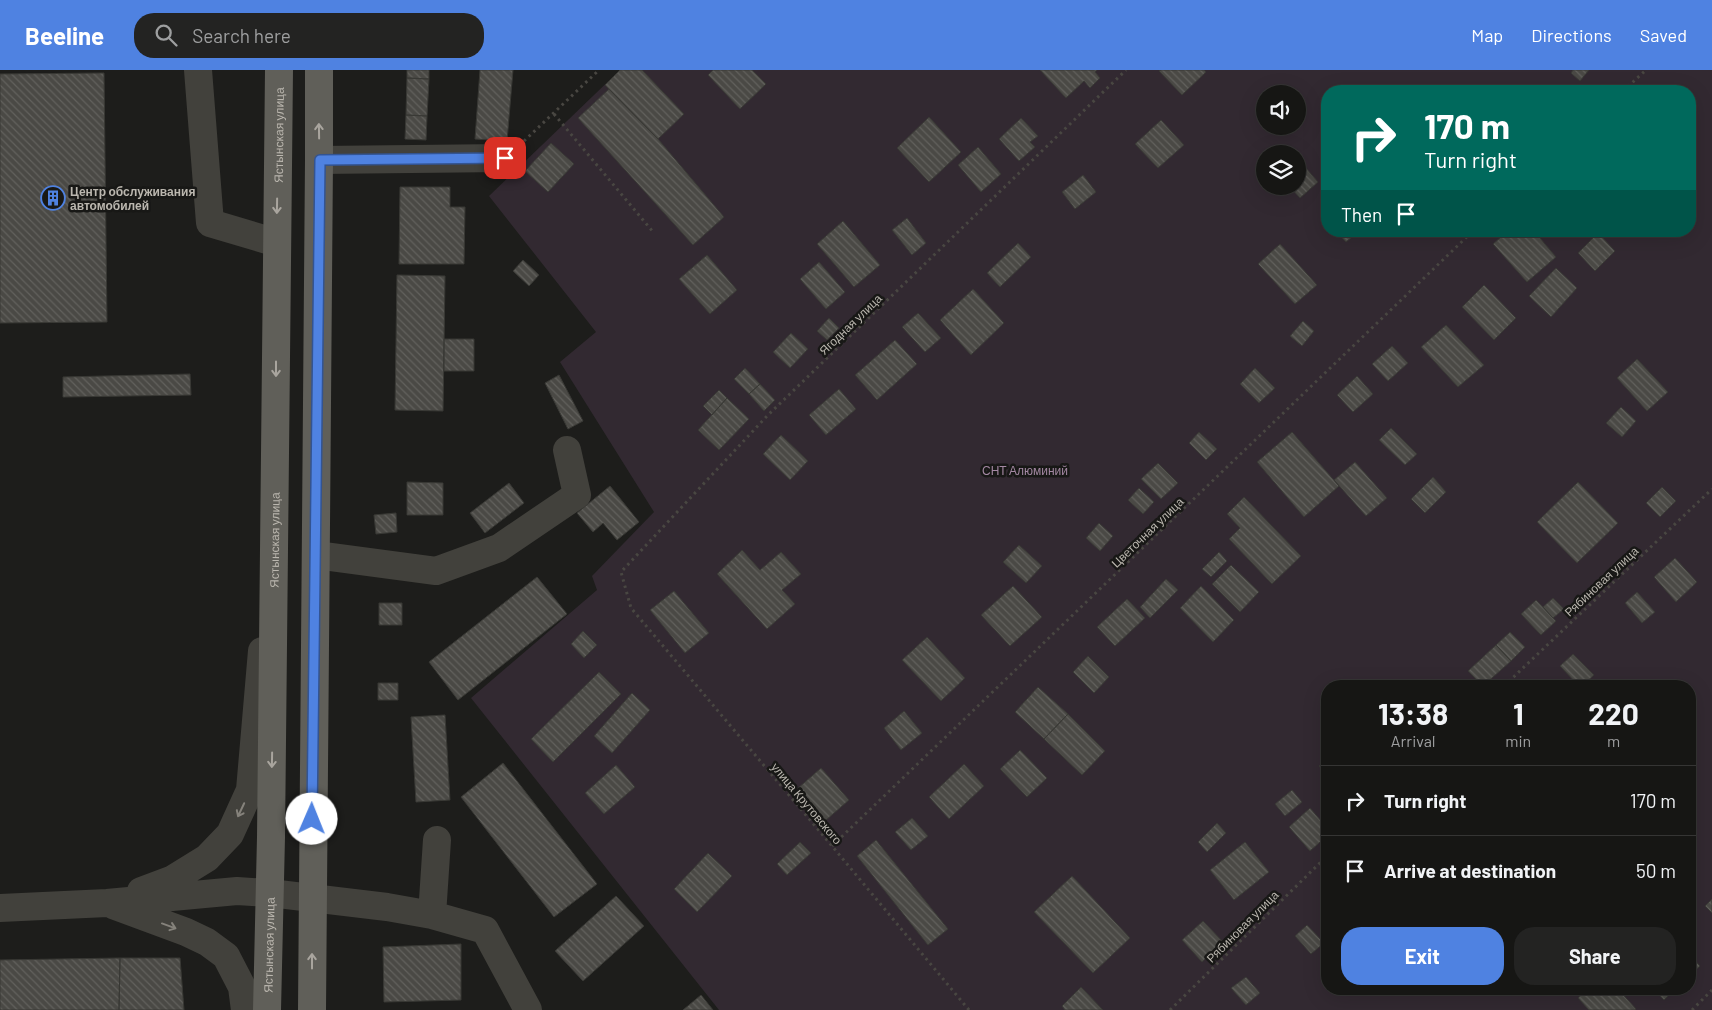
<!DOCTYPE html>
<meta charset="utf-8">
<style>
:root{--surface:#161614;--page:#232322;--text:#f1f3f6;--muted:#9e9fa0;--line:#353534;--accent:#4f82e1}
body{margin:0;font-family:Barlow,sans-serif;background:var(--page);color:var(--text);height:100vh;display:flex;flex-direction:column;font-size:19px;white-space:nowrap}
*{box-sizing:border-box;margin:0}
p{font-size:16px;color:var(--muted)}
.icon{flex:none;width:28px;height:28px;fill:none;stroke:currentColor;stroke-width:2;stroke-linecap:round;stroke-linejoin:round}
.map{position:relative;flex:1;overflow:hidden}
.side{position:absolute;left:1321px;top:610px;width:375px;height:315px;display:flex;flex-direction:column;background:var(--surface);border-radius:20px;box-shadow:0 5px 20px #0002,0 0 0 1px var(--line)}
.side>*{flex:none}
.top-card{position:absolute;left:1321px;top:15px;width:375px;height:152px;border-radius:20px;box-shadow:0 5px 20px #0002,0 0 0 1px var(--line);background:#00695c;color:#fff;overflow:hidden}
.fabs{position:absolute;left:1256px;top:15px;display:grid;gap:10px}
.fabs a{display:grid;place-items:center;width:50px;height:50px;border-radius:50%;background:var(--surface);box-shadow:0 5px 20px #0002,0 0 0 1px var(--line);font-size:25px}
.pin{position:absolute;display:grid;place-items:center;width:42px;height:42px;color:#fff;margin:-21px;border-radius:10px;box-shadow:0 2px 8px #0006}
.me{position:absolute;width:55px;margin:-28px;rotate:1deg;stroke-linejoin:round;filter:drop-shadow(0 0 4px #0008)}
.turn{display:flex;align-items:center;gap:18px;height:105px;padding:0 20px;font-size:22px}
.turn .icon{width:65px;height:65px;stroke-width:2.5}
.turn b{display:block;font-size:35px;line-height:42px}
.then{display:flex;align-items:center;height:48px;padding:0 20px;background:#0003;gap:10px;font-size:19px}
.eta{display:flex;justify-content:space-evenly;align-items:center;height:85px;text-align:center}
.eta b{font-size:30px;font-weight:700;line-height:35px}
.primary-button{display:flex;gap:10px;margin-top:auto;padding:10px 20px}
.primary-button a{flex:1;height:58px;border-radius:20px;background:var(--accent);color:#fff;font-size:20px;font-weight:700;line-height:58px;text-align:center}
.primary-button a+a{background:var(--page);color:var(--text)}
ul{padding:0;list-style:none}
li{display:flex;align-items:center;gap:15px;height:70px;padding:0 20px;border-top:1px solid var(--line)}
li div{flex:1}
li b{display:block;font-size:19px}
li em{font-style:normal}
header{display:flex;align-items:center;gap:30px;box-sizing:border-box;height:70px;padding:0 25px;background:var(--accent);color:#fff}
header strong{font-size:24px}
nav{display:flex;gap:28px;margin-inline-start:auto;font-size:18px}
.search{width:350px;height:45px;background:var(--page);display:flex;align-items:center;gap:12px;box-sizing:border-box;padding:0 18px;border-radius:20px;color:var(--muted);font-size:19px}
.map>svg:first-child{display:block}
.green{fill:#322931;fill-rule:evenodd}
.building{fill:url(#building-back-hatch);stroke:#393935}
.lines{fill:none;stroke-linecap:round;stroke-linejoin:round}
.path{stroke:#494742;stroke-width:3;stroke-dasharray:2.5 4;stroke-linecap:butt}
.minor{stroke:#42413c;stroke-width:28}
.major{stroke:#605f59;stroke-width:28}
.oneway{stroke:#a9a59e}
.oneway2{stroke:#85827b}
.route-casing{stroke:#335492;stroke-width:12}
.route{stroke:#4f82e1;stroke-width:9}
.labels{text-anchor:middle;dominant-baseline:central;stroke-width:5;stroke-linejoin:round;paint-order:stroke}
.street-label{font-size:12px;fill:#bbb7af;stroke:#181816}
.poi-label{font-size:12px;font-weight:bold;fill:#bbb7af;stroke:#181816;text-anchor:start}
.park-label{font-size:12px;fill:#a488a3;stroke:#181816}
</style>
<header>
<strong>Beeline</strong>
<div class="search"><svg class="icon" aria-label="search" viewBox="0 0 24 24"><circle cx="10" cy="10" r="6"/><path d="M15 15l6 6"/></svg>Search here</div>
<nav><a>Map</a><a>Directions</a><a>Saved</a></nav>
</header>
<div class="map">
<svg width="1712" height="940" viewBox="0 0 1712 940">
<defs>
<pattern id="building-back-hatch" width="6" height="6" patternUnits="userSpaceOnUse" patternTransform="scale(1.25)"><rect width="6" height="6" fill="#4a4945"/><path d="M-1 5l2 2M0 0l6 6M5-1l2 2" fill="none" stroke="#62615d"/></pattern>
</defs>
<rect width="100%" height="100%" fill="#1d1d1b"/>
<!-- green -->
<path class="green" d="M 620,0 L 1712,0 L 1712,940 L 719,940 L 471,628 L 597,520 L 592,506 L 654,442 L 560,292 L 596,262 L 489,126 ZM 1328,21 L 1690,21 L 1690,161 L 1328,161 ZM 1265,24 L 1298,24 L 1298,56 L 1265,56 ZM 1265,84 L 1298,84 L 1298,116 L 1265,116 ZM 1328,616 L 1690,616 L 1690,919 L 1328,919 Z"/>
<!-- building -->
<path class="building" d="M 407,0 L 429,0 L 429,9 L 407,8 Z
M 480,0 L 513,0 L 507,71 L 475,69 Z
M 620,0 L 642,0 L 684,44 L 658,69 L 605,15 Z
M 713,0 L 752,0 L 766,14 L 740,39 L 708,5 Z
M 1040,0 L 1097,0 L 1095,2 L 1100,8 L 1090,18 L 1084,11 L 1066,28 Z
M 1161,0 L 1204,0 L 1206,2 L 1182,25 L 1159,1 Z
M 1573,0 L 1589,0 L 1580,11 L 1571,3 Z
M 104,3 L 107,252 L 0,253 L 0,4 Z
M 407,8 L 429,9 L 427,46 L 406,45 Z
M 609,19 L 658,69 L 724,147 L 693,175 L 578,48 Z
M 1690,38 L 1697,45 L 1690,52 Z
M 406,45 L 427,46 L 426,70 L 405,69 Z
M 929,47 L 961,82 L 929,112 L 897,78 Z
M 1021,48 L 1038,66 L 1030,72 L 1035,77 L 1019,91 L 999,69 Z
M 1161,50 L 1184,75 L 1158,98 L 1135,74 Z
M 551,73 L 574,94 L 548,122 L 525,101 Z
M 978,77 L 1001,104 L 981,122 L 958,95 Z
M 1305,97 L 1318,112 L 1300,128 L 1289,116 L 1298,116 L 1298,104 Z
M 1083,105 L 1096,122 L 1075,139 L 1062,122 Z
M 400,117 L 450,117 L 450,137 L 465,137 L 464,194 L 399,194 Z
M 907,148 L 926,173 L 912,185 L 892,160 Z
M 843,151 L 880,195 L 854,217 L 817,174 Z
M 1336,161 L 1359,161 L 1346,172 Z
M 1508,161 L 1534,161 L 1556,187 L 1527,212 L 1493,174 Z
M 1598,163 L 1615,181 L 1595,201 L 1578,183 Z
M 1018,173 L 1031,187 L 1000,217 L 987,203 Z
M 1280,174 L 1317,215 L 1295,234 L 1258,194 Z
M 707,185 L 737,220 L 710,244 L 679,209 Z
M 523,190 L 539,205 L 529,216 L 513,201 Z
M 819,192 L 845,222 L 826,239 L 800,209 Z
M 1556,198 L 1577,218 L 1551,247 L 1529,226 Z
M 397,205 L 445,206 L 443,341 L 395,340 Z
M 1484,215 L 1516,248 L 1494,270 L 1462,237 Z
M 973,219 L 1004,253 L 971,285 L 940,250 Z
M 918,243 L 941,268 L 925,282 L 902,257 Z
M 829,248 L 839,258 L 827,270 L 817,261 Z
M 1303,251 L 1314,261 L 1302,276 L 1290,266 Z
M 1446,255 L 1484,295 L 1458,317 L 1421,277 Z
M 791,263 L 808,279 L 790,298 L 773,282 Z
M 444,269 L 474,269 L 474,301 L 444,301 Z
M 895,270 L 917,294 L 877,330 L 855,305 Z
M 1392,276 L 1408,293 L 1388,311 L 1372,294 Z
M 1637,289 L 1668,322 L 1647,341 L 1617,308 Z
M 745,298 L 760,314 L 749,324 L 734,309 Z
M 1255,298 L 1275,318 L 1259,333 L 1240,314 Z
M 190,304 L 191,325 L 63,327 L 63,307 Z
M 559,305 L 583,351 L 568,359 L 545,313 Z
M 1357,306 L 1373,324 L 1353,342 L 1337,325 Z
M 760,314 L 775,330 L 764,341 L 749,324 Z
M 839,319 L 856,339 L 826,365 L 809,345 Z
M 719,320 L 727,328 L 712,345 L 703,336 Z
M 727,328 L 749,349 L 719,380 L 698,360 Z
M 1621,337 L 1636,351 L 1622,367 L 1606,353 Z
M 1391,358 L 1417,384 L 1405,395 L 1379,370 Z
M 1199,362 L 1217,379 L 1206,390 L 1189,373 Z
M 1292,362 L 1339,416 L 1304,447 L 1257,392 Z
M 781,365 L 808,391 L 790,410 L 763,384 Z
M 1355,392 L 1387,428 L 1366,446 L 1334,410 Z
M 1158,393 L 1178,413 L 1161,429 L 1141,409 Z
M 1433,407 L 1446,422 L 1425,443 L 1411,429 Z
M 407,412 L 443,413 L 443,445 L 407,445 Z
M 1578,412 L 1618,453 L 1577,493 L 1537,452 Z
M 509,413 L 524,433 L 485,463 L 470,443 Z
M 610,416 L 639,452 L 617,470 L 603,453 L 593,462 L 577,443 Z
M 1662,417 L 1676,431 L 1660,447 L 1646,433 Z
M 1139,418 L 1154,432 L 1143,444 L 1128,430 Z
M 1244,427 L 1301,486 L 1272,514 L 1229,469 L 1240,458 L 1227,444 Z
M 396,443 L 397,462 L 376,464 L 374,445 Z
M 1099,453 L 1113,466 L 1100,481 L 1086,468 Z
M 1019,475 L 1042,496 L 1026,513 L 1003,492 Z
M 742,480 L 760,500 L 781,482 L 801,504 L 782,520 L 795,534 L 767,559 L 717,504 Z
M 1219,482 L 1227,491 L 1211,507 L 1202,499 Z
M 1675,488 L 1697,512 L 1676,532 L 1654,507 Z
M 1231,495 L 1259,522 L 1240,542 L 1212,514 Z
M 537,507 L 567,544 L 458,630 L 429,592 Z
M 1166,509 L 1178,520 L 1150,548 L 1140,537 Z
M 1013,516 L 1042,547 L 1010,576 L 981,545 Z
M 1201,516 L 1234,550 L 1213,572 L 1180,538 Z
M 674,521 L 709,563 L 685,583 L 650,540 Z
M 1637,522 L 1655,542 L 1642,553 L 1625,533 Z
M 1553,528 L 1564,539 L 1553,548 L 1543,537 Z
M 1127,529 L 1145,548 L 1115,576 L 1097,557 Z
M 1536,530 L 1556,551 L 1541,565 L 1521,544 Z
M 379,533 L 402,533 L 402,555 L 379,555 Z
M 583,561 L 597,575 L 584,588 L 571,574 Z
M 1510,562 L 1525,577 L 1511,591 L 1496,575 Z
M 927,567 L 965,608 L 941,631 L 902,590 Z
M 1496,575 L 1511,591 L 1483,616 L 1468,601 Z
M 1573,584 L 1594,605 L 1582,616 L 1579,616 L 1560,596 Z
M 1088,586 L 1109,607 L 1094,623 L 1073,602 Z
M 599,602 L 621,624 L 553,692 L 531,669 Z
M 378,613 L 398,613 L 398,630 L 378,630 Z
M 1038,617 L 1068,644 L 1044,669 L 1015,642 Z
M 632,623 L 650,640 L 612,683 L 594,666 Z
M 904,641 L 922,663 L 901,680 L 884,658 Z
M 1068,644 L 1105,681 L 1082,705 L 1044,669 Z
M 445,645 L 450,730 L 416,732 L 411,647 Z
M 1020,680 L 1047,708 L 1027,727 L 1000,699 Z
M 1328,688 L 1328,706 L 1319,696 Z
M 503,693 L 597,814 L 554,847 L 461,727 Z
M 964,694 L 984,716 L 949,749 L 929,727 Z
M 616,695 L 635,717 L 604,744 L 585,723 Z
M 821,698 L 849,730 L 825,751 L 797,719 Z
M 1292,720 L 1302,732 L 1285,746 L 1275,734 Z
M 1310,738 L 1328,759 L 1328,765 L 1310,781 L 1289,757 Z
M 912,748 L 928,766 L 911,780 L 895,762 Z
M 1217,753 L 1226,763 L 1207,782 L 1198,772 Z
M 876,770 L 948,859 L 928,875 L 857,786 Z
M 800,772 L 811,783 L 787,805 L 777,794 Z
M 1245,772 L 1269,802 L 1234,830 L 1210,800 Z
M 708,783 L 732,806 L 697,842 L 674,819 Z
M 1072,806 L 1130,868 L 1093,903 L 1034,842 Z
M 616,826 L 644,856 L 583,911 L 555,881 Z
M 1712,829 L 1712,843 L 1705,836 Z
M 1203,851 L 1223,872 L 1202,892 L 1182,870 Z
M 1307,855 L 1324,873 L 1311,884 L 1295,866 Z
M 461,874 L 461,930 L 384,932 L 383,877 Z
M 1690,885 L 1700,896 L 1690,905 Z
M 120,888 L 119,940 L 0,940 L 0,890 Z
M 120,888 L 180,888 L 184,940 L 119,940 Z
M 1246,907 L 1260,923 L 1246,935 L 1231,918 Z
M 1081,917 L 1103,940 L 1065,940 L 1062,936 Z
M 1588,919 L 1618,919 L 1636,939 L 1635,940 L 1589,940 L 1578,928 Z
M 1654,919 L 1675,919 L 1664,930 Z
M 701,925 L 713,940 L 683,940 Z"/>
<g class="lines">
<!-- path -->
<path class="path" d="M 1623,21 L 1646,0
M 554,44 L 654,163
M 524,71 L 599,0
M 1504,616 L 1712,419
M 832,776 L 1473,161
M 969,940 L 832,776 L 631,538 L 621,502 L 767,346 L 1126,0
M 1170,940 L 1328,785
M 1692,940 L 1712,920"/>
<!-- minor -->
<path class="minor" d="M 198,0 L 210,153 L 277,173
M 319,90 L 505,88
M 316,485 L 436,501 L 499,478 L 577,425 L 567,380
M 141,821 L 173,809 L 207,788 L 230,764 L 250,720 L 262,581
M 113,835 L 186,862 L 207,872 L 226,886 L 242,917 L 245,940
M 0,838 L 107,833 L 237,821 L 270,823 L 387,837 L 432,845 L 485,860 L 528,940
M 432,845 L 437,770"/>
<!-- major -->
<g class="major">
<path id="s1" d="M 267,940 L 271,767 L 279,0"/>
<path d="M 312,940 L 319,90 L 319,0"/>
</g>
</g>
<!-- one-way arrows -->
<defs><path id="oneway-shaft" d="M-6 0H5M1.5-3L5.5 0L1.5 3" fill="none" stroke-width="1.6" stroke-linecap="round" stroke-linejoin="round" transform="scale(1.25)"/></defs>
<g class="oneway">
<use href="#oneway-shaft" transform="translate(319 61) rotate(-91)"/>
<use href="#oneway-shaft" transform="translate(277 136) rotate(91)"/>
<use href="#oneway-shaft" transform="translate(276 299) rotate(90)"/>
<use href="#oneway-shaft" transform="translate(272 690) rotate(91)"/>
<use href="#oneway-shaft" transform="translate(312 891) rotate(-90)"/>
</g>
<g class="oneway2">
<use href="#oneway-shaft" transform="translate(241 740) rotate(115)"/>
<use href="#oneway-shaft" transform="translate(169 856) rotate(20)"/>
</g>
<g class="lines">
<!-- route casing -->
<g class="route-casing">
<path id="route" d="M 312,749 L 320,90 L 505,88"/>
</g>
<!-- route -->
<use href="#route" class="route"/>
</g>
<!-- icons -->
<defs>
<g id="building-ring" transform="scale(1.25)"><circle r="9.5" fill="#181816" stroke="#4f82e1" stroke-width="1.5"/><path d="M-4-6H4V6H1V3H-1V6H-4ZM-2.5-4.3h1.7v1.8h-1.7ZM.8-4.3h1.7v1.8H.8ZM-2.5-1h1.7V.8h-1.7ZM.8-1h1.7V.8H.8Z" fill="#4f82e1"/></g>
</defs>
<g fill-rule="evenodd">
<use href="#building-ring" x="53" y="128"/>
</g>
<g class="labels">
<!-- street labels -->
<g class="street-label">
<text stroke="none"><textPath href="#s1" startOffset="875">Ястынская улица</textPath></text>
<text transform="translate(850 254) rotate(-44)">Ягодная улица</text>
<text transform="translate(1147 462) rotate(-44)">Цветочная улица</text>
<text stroke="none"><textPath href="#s1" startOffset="470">Ястынская улица</textPath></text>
<text transform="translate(1601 511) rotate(-43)">Рябиновая улица</text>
<text transform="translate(807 733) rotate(50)">улица Крутовского</text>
<text transform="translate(1242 856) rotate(-45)">Рябиновая улица</text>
<text stroke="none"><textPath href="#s1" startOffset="65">Ястынская улица</textPath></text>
</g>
<!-- poi labels -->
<g class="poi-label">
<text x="70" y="121">Центр обслуживания<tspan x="70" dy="14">автомобилей</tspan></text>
</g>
<!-- park labels -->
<g class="park-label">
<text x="1025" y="400">СНТ Алюминий</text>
</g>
</g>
</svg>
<div class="fabs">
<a><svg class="icon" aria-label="sound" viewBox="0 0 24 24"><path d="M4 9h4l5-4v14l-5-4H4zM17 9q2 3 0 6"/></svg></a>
<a><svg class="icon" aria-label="layers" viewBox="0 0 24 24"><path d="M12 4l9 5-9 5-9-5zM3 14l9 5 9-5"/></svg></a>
</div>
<div class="pin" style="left:505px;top:88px;background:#d93025"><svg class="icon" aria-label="arrive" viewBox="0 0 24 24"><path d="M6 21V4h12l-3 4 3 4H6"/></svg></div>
<svg class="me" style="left:312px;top:749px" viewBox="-20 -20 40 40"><circle r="19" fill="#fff"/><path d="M0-13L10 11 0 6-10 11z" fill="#4f82e1"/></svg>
<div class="top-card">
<div class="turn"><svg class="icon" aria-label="right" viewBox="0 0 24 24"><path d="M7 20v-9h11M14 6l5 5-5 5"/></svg><div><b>170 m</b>Turn right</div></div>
<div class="then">Then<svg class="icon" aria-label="arrive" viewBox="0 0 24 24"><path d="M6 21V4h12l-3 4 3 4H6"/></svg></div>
</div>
<section class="side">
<div class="eta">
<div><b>13:38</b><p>Arrival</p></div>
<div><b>1</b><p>min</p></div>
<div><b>220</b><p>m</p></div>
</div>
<ul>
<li><svg class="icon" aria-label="right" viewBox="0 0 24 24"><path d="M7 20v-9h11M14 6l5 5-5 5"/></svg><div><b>Turn right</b></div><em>170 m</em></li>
<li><svg class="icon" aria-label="arrive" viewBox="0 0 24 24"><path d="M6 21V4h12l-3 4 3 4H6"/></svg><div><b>Arrive at destination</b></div><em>50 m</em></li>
</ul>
<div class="primary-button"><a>Exit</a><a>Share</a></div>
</section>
</div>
